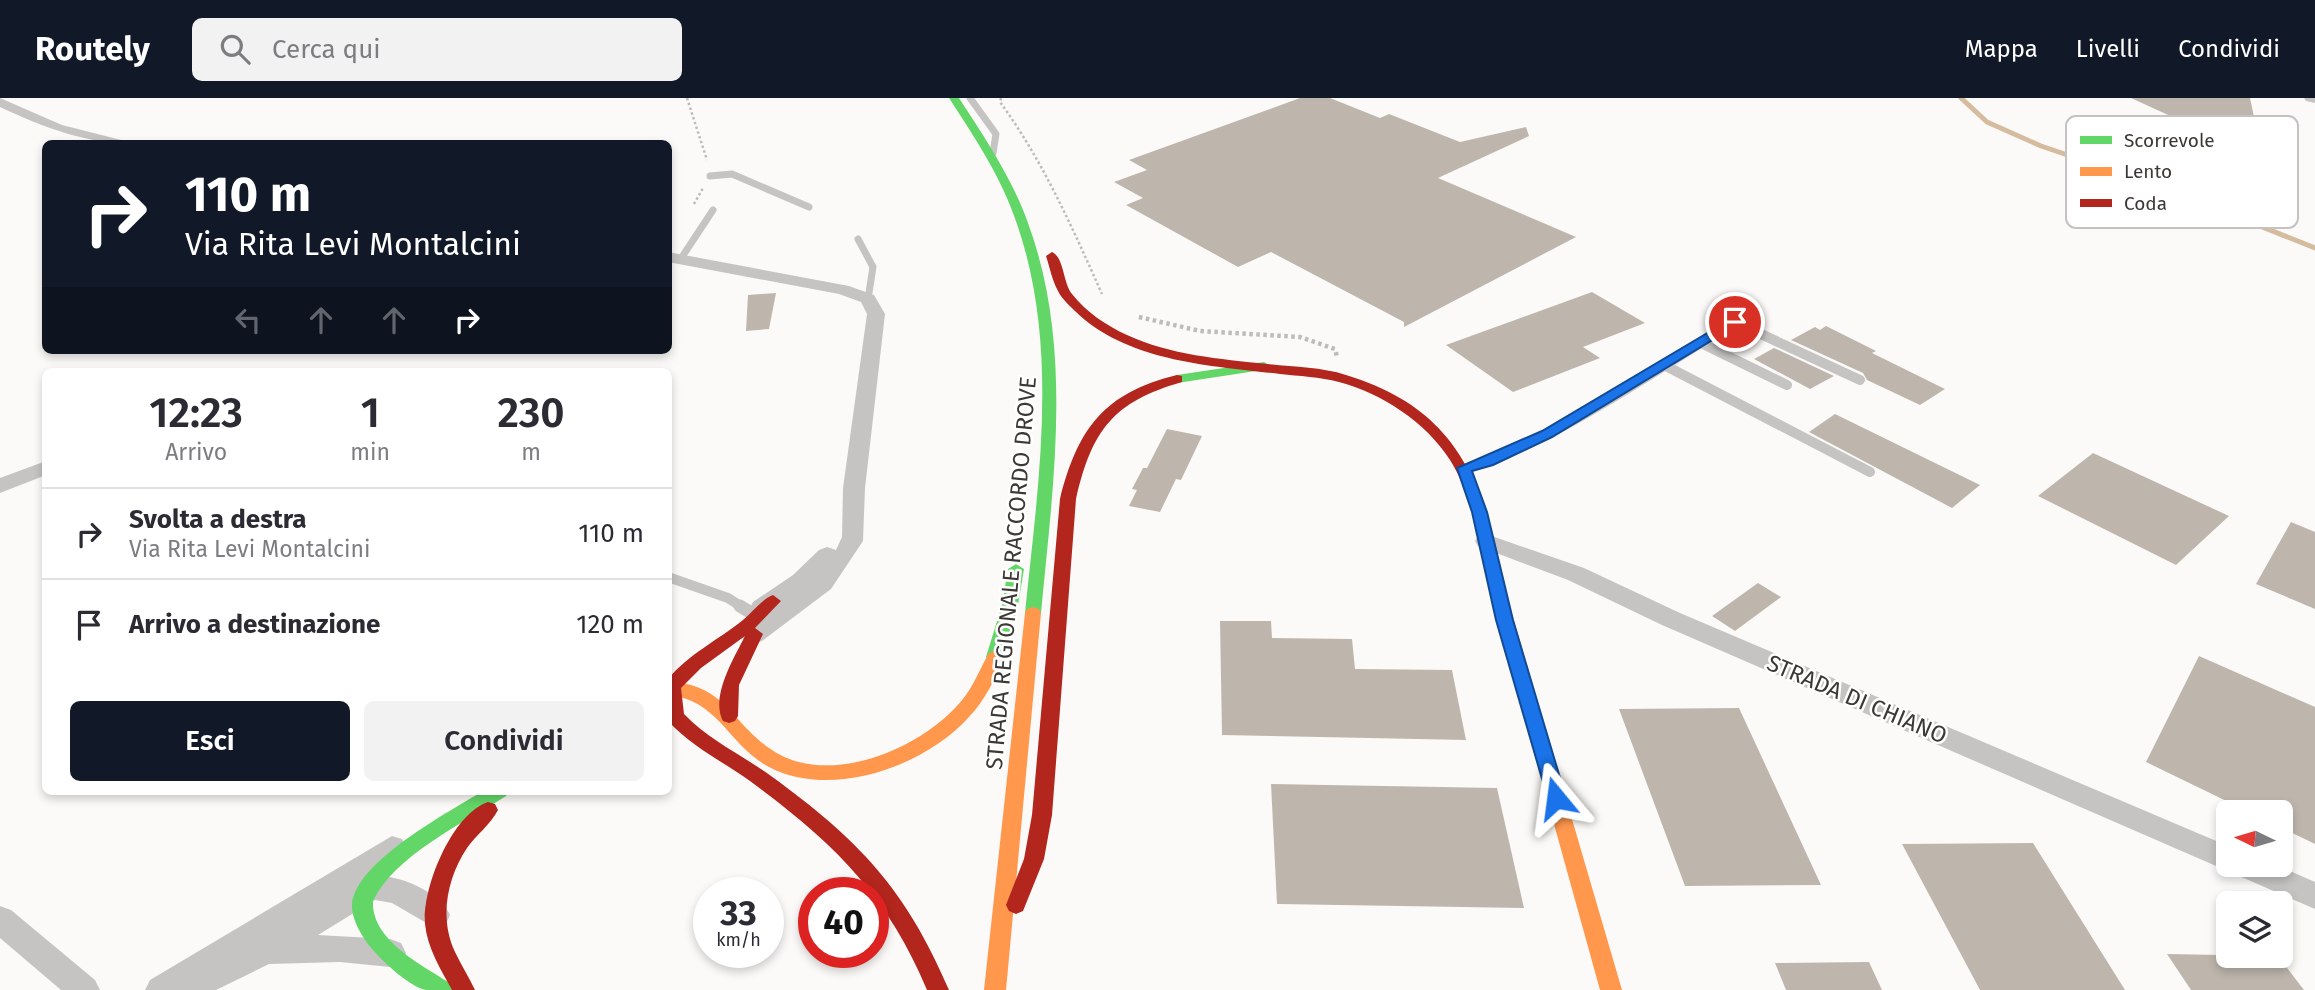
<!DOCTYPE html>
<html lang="it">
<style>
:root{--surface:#fff;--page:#f2f2f3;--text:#2b2b33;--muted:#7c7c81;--line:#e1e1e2;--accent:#111827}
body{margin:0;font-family:"Fira Sans",sans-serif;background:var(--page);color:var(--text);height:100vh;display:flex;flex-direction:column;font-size:26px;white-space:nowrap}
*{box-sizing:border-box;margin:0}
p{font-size:23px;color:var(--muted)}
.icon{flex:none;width:38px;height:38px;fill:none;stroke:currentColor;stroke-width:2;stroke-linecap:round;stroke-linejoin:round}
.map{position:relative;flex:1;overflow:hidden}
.sheet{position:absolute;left:42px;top:270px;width:630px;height:427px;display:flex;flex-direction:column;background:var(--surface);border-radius:10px;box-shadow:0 4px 10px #0003}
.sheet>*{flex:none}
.top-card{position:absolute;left:42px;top:42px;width:630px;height:214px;border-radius:10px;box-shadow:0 4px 10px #0003;background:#111827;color:#fff;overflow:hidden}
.needle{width:46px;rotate:275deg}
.tools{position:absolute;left:2216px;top:702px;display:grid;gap:14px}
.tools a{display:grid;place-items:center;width:77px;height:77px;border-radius:10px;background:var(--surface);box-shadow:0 4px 10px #0003;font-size:35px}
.speed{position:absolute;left:693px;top:779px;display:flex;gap:14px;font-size:35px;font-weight:700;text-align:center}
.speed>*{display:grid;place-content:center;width:91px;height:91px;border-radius:50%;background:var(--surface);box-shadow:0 4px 10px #0003;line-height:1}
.speed small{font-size:18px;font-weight:400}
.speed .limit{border:10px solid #d22;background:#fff;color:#111}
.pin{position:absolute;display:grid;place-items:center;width:60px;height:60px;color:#fff;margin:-30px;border:4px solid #fff;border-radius:50%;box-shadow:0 2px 7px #0007}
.me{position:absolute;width:77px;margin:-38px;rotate:344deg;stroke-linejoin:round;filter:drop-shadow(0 0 5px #0008)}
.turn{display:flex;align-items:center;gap:24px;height:147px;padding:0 28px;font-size:32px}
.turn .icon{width:91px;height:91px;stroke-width:2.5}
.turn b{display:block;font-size:49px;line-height:60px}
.lanes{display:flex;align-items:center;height:66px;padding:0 28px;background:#0003;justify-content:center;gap:35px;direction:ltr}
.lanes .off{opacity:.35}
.eta{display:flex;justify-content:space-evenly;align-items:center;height:119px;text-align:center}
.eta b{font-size:42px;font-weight:600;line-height:49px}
.action{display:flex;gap:14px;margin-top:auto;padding:14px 28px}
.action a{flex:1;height:80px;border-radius:10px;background:var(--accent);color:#fff;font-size:28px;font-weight:600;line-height:80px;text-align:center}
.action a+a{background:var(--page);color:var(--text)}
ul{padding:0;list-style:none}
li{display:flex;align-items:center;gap:21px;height:91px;padding:0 28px;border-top:2px solid var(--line)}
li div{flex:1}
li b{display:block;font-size:26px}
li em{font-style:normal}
header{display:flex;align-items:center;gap:42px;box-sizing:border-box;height:98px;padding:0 35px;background:var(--accent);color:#fff}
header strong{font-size:33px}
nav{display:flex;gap:38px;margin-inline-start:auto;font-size:24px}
.search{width:490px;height:63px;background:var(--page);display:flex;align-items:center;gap:18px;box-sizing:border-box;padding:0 24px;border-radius:10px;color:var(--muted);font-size:26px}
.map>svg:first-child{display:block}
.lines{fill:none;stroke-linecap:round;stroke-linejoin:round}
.stream{stroke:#d6bc9e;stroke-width:5}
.building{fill:#beb6ad}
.path-far1{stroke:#bebcbb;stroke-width:2.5;stroke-dasharray:2.5 2.5;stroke-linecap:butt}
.path{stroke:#bebcbb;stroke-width:4.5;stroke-dasharray:3.5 3.5;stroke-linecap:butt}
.lane-far2{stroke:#c6c4c3;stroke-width:7}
.lane-far1{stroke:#c6c4c3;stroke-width:10}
.lane{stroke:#c6c4c3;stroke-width:13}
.street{fill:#c6c4c3;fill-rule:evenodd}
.fast{fill:#63d668;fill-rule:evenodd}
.slow{fill:#ff974d;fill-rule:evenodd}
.jam{fill:#b3261e;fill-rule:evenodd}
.route{fill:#1a73e8;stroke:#114b97;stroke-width:2}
.labels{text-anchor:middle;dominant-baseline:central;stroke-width:5;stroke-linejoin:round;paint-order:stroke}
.street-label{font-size:23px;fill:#3c3834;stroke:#fff}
.key{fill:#fff;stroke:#c4c3c2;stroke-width:2}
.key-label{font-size:19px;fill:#3c3834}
</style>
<header>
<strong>Routely</strong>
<div class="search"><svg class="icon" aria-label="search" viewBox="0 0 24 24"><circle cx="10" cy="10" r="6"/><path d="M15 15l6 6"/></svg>Cerca qui</div>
<nav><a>Mappa</a><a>Livelli</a><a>Condividi</a></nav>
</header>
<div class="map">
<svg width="2315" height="892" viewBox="0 0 2315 892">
<rect width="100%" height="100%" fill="#fcfaf8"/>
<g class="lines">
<!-- stream -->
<path class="stream" d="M 1961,0 L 1987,24 L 2041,48 L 2165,90 L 2315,150"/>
</g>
<!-- building -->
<path class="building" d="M 1300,0 L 1330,0 L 1380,20 L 1389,16 L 1460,44 L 1526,29 L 1529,38 L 1438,80 L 1576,139 L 1404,229 L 1404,224 L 1271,154 L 1238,169 L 1126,107 L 1143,100 L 1114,84 L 1147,72 L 1129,62 Z
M 2131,0 L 2250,0 L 2261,52 L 2218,32 L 2201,32 Z
M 1592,194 L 1645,225 L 1583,249 L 1600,260 L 1513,294 L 1446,247 Z
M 776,195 L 769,231 L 746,233 L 748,197 Z
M 1826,228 L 1876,253 L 1872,255 L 1945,291 L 1920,307 L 1867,282 L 1863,275 L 1791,242 L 1815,229 L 1820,232 Z
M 1774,250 L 1834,278 L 1810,291 L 1754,261 Z
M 1835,316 L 1980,387 L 1952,410 L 1809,334 Z
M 1167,331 L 1202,338 L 1181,382 L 1176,381 L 1160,414 L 1129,408 L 1137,392 L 1132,391 L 1143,370 L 1147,370 Z
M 2093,355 L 2229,418 L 2176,467 L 2038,398 Z
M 2291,424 L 2315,434 L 2315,511 L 2256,486 Z
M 1758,485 L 1781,499 L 1735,533 L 1712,518 Z
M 1220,523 L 1271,523 L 1272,540 L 1352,541 L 1355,571 L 1452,572 L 1466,642 L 1222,637 Z
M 2199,558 L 2315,609 L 2315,746 L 2280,729 L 2280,714 L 2249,714 L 2146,664 Z
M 1739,610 L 1821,787 L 1685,788 L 1619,611 Z
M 1271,686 L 1497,690 L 1524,810 L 1277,806 Z
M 2033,745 L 2125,892 L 1980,892 L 1902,746 Z
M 2167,856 L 2278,858 L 2304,892 L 2191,892 Z
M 1869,864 L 1882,892 L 1786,892 L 1775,865 Z"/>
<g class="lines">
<!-- path-far1 -->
<path class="path-far1" d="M 687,0 L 707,62
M 1001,0 L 1000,4 C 1043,63 1072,129 1102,196
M 694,106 L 703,90
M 1139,219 L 1142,220"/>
<!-- path -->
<path class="path" d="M 1139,219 L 1200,233 L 1300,239 L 1335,251 L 1337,259"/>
<!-- lane-far2 -->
<path class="lane-far2" d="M 970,0 L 996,36 L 993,55
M 710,78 L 732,76 L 809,109
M 858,141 L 873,169 L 868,201
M 680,162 L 713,112"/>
<!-- lane-far1 -->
<path class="lane-far1" d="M 1701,245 L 1787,287
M 1664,267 L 1870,374
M 1464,371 C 1561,340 1648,276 1735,224 L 1860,282
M 668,479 L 728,500 L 742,509"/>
<!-- lane -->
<path class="lane" d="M 740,508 L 753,516"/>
<!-- street -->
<path class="street" d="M 0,0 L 62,27 L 137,46 C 87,46 45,30 0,9 Z
M 2304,0 L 2315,0 L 2315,5 L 2306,3 Z
M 668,154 L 849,188 L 874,197 L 885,216 L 865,390 L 863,443 L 831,491 L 762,543 L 753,546 L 744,543 L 741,537 L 744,531 L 765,518 L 753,516 L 750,510 L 753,504 L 793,477 L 819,452 L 827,449 L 836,452 L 842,439 L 843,390 L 867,216 L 861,204 L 839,196 L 668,164 Z
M 46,363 L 46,377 L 0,395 L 0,380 Z
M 1486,436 L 1584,470 L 1680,515 L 2228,748 L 2228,766 L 2274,766 L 2315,784 L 2315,811 L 1662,527 L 1568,482 L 1478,448 L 1475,443 L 1478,438 Z
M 392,738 L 402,741 L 406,750 L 402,759 L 373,777 C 399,777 439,793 450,817 L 446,826 L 435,830 L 392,805 L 375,802 L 318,837 L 390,841 L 401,845 L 406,855 L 401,865 L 390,869 L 340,864 L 269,866 L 216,892 L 145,892 L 150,882 Z
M 0,808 L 11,812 L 95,882 L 100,892 L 61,892 L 0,840 Z"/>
<!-- fast -->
<path class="fast" d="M 949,0 L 959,0 C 985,40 1012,80 1028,125 C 1074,250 1053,386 1041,515 L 1039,519 L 1027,519 L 1025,515 C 1038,386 1060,251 1017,126 C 1002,80 975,40 949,0 Z
M 1264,264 L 1271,268 L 1269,271 L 1177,285 L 1170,281 L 1177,277 Z
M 1016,466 L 1024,471 L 1018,507 L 1004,559 L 1001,563 L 989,563 L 986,559 L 1002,507 L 1008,471 Z
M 483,693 L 509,693 L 506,698 C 465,724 394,758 373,803 C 371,842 422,867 450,885 L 453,892 C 444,892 435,892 426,892 C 412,890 384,865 375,854 C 364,843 351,822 352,806 C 356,763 449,714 483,693 Z"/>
<!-- slow -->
<path class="slow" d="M 1499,493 L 1507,499 L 1622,892 L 1600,892 L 1491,499 Z
M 1033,509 L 1039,511 L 1041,515 L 1006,892 L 984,892 L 1025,515 L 1027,511 Z
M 995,553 L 1001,555 L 1004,559 C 996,580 985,602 969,619 C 925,668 832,702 769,669 C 729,648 718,601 668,597 L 668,583 C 728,588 730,624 772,652 C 827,689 915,653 956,609 C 972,593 978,574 989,555 Z"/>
<!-- jam -->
<path class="jam" d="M 1052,154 C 1064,159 1063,185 1072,196 C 1086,214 1107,228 1127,237 C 1170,257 1220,261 1267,266 C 1293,269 1321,269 1346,277 C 1464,313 1484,391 1507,499 L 1505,503 L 1499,505 L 1491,499 C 1481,454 1475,402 1450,362 C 1426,324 1381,295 1339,284 C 1320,279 1299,278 1280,276 C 1212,268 1127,264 1075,213 C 1069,207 1062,201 1058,193 C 1052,182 1050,170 1046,158 Z
M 1177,277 L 1182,278 L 1182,284 C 1113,304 1092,332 1076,401 L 1052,717 L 1044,761 L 1023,813 L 1016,816 L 1009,813 L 1006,807 L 1024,761 L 1032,717 L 1060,401 C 1078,330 1104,295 1177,277 Z
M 773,497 L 781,503 L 755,530 L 763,536 L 739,587 L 738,618 L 735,623 L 729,625 L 723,623 C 710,599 734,560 745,538 L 701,570 L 681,590 L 684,616 C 709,642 742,657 771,678 C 858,741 906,791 949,892 L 927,892 C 888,797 832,743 750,683 C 722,663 692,649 668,623 L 668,581 C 689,556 718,542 743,522 C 753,514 762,501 773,497 Z
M 488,704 L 495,706 L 498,712 C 491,726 476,737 467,750 C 447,780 439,820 455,854 C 461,867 469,879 475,892 L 452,892 C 441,872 427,849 425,826 C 422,790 452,716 488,704 Z"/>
</g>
<!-- route -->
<path class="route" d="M 1731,221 L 1742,224 L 1552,339 L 1493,367 L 1472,373 L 1487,414 L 1513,522 L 1566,700 L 1563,705 L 1549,705 L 1496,522 L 1472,414 L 1457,370 L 1542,333 Z"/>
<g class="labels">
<!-- street labels -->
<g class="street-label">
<text transform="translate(1011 475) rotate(-85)">STRADA REGIONALE RACCORDO DROVE</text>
<text transform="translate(1857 601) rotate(23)">STRADA DI CHIANO</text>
</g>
</g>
<!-- legend -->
<rect x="2066" y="18" width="232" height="112" rx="10" class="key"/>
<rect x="2080" y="38" width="32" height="8" fill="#63d668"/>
<rect x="2080" y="69" width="32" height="9" fill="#ff974d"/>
<rect x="2080" y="101" width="32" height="8" fill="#b3261e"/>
<g class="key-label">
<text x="2124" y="49">Scorrevole</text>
<text x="2124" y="80">Lento</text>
<text x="2124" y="112">Coda</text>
</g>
</svg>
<div class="tools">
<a><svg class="needle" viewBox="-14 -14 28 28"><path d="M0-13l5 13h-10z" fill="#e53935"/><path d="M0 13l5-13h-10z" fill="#7c7c81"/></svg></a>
<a><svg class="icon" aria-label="layers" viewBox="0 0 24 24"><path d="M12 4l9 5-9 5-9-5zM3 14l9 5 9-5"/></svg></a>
</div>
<div class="speed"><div>33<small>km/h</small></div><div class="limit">40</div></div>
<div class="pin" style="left:1735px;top:224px;background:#d93025"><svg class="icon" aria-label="arrive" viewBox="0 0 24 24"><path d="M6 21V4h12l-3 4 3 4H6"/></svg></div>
<svg class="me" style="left:1556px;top:700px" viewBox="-20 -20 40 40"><path d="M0-17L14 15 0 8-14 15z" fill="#1a73e8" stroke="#fff" stroke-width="4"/></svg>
<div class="top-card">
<div class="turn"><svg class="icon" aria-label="right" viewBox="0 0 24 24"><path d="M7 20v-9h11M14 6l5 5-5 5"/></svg><div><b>110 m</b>Via Rita Levi Montalcini</div></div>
<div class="lanes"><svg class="icon off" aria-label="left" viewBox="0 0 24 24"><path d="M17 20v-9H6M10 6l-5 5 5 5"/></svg><svg class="icon off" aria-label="ahead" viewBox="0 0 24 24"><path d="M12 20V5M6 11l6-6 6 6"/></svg><svg class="icon off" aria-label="ahead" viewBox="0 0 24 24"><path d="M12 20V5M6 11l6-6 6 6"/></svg><svg class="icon" aria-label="right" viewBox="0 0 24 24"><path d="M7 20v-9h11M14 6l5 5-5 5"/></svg></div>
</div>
<section class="sheet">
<div class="eta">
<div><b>12:23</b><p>Arrivo</p></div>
<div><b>1</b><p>min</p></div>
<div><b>230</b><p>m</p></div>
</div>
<ul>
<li><svg class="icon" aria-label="right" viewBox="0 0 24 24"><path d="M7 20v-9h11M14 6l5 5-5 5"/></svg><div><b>Svolta a destra</b><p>Via Rita Levi Montalcini</p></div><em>110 m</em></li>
<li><svg class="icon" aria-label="arrive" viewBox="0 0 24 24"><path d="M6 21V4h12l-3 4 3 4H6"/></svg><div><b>Arrivo a destinazione</b></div><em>120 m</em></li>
</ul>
<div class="action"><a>Esci</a><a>Condividi</a></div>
</section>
</div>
